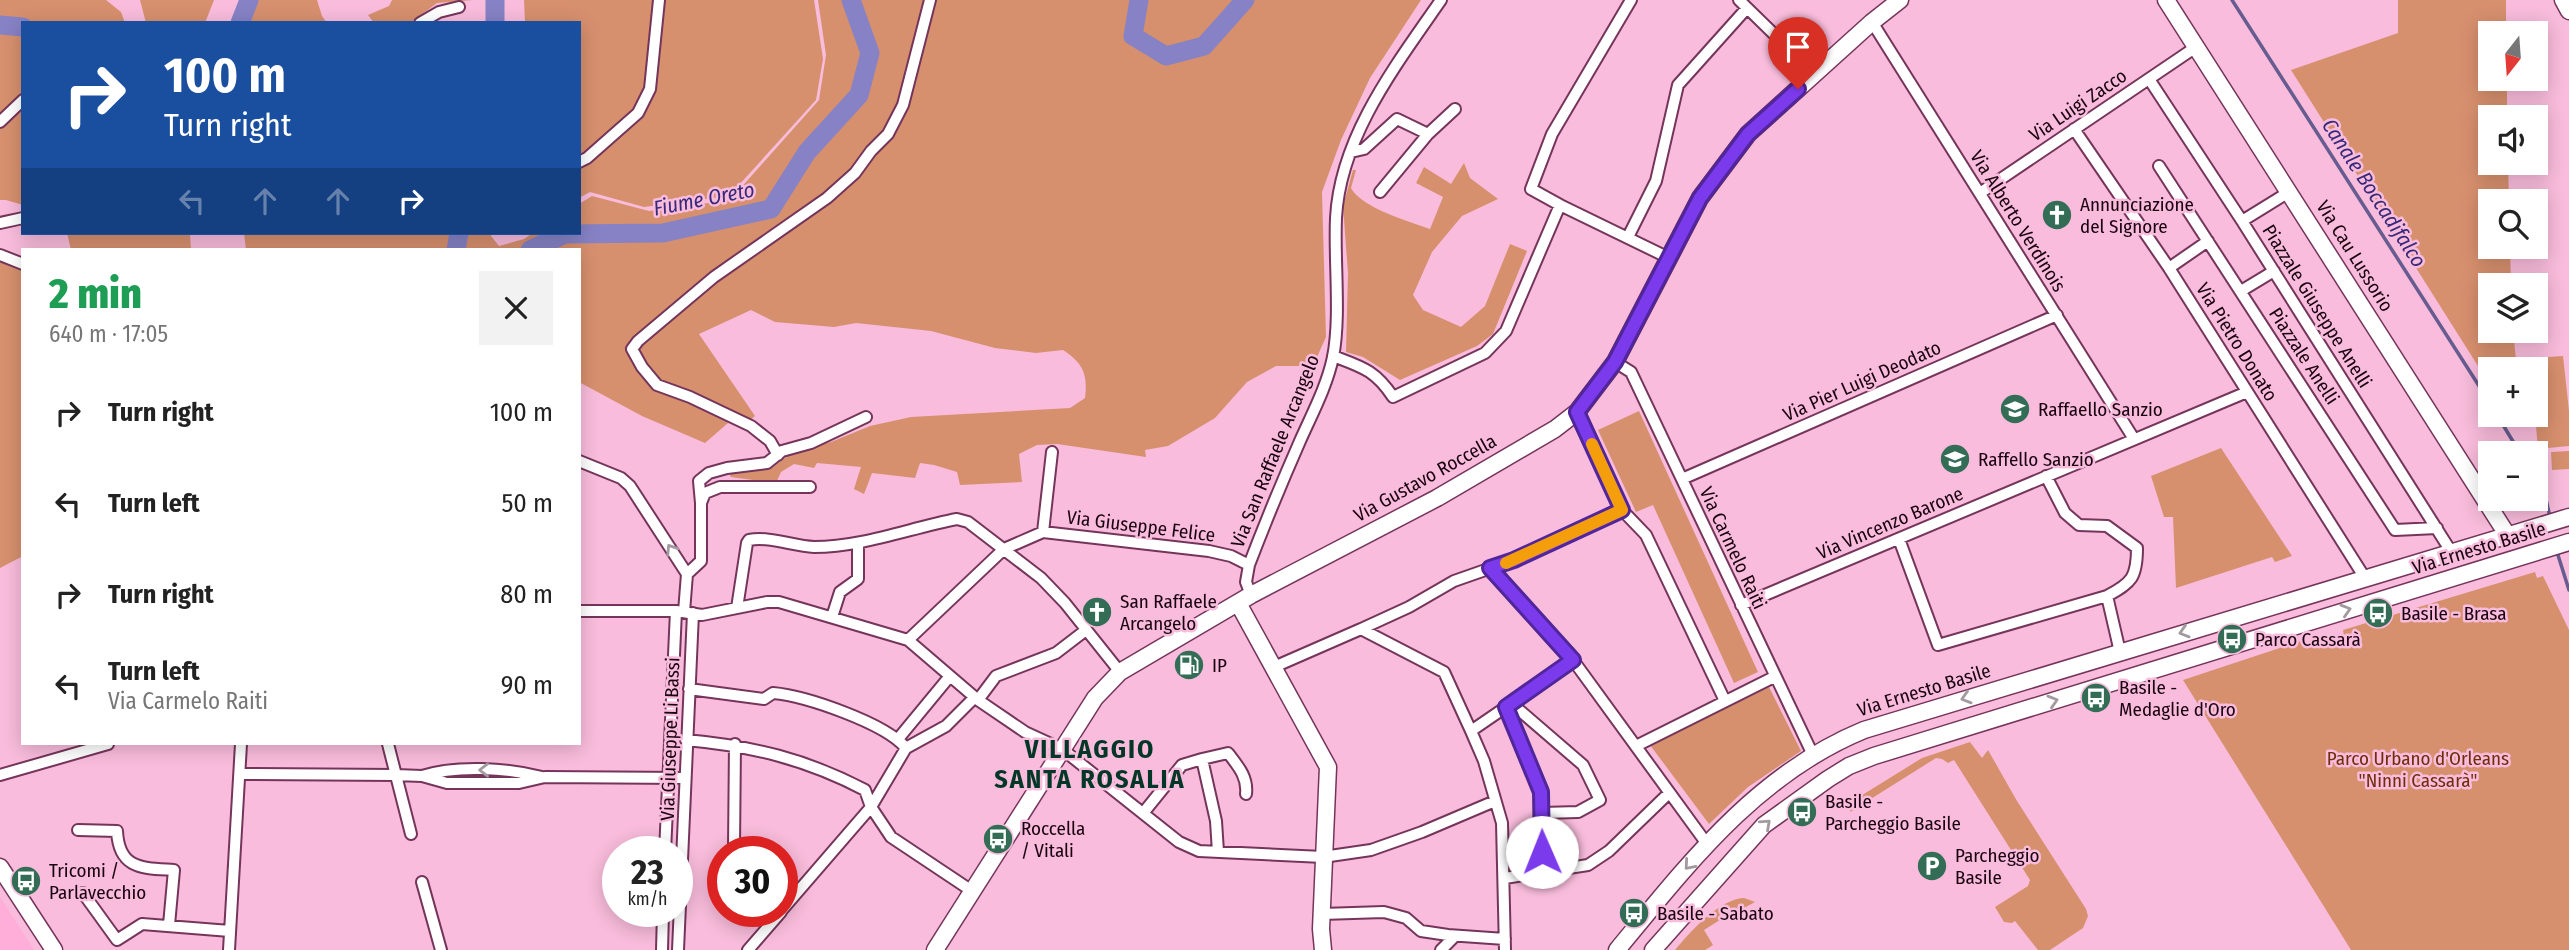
<!DOCTYPE html>
<meta charset="utf-8">
<style>
:root{--surface:#fff;--page:#f2f2f2;--text:#222;--muted:#767676}
body{margin:0;font-family:"Fira Sans Condensed",sans-serif;background:var(--page);color:var(--text);height:100vh;display:flex;flex-direction:column;font-size:26px;white-space:nowrap}
*{box-sizing:border-box;margin:0}
p{font-size:23px;color:var(--muted)}
.icon{flex:none;width:38px;height:38px;fill:none;stroke:currentColor;stroke-width:2;stroke-linecap:round;stroke-linejoin:round}
.map{position:relative;flex:1;overflow:hidden}
.sheet{position:absolute;left:21px;top:248px;width:560px;height:497px;display:flex;flex-direction:column;background:var(--surface);border-radius:0px;box-shadow:0 4px 18px #0003}
.sheet>*{flex:none}
.banner{position:absolute;left:21px;top:21px;width:560px;height:214px;border-radius:0px;box-shadow:0 4px 18px #0003;background:#1a4fa0;color:#fff;overflow:hidden}
.needle{width:46px;rotate:197deg}
.controls{position:absolute;left:2478px;top:21px;display:grid;gap:14px}
.controls a{display:grid;place-items:center;width:70px;height:70px;border-radius:0px;background:var(--surface);box-shadow:0 4px 18px #0003;font-size:35px}
.speed{position:absolute;left:602px;top:836px;display:flex;gap:14px;font-size:35px;font-weight:700;text-align:center}
.speed>*{display:grid;place-content:center;width:91px;height:91px;border-radius:50%;background:var(--surface);box-shadow:0 4px 18px #0003;line-height:1}
.speed small{font-size:18px;font-weight:400}
.speed .limit{border:10px solid #d22;background:#fff;color:#111}
.pin{position:absolute;display:grid;place-items:center;width:60px;height:60px;color:#fff;margin:-72px -30px;border-radius:50% 50% 50% 0;rotate:-45deg;box-shadow:0 0 7px #0007}
.pin .icon{rotate:45deg}
.me{position:absolute;width:77px;margin:-38px;rotate:359deg;stroke-linejoin:round;filter:drop-shadow(0 0 5px #0008)}
.turn{display:flex;align-items:center;gap:24px;height:147px;padding:0 28px;font-size:32px}
.turn .icon{width:91px;height:91px;stroke-width:2.5}
.turn b{display:block;font-size:49px;line-height:60px}
.lanes{display:flex;align-items:center;height:66px;padding:0 28px;background:#0003;justify-content:center;gap:35px;direction:ltr}
.lanes .off{opacity:.35}
.round{display:grid;place-items:center;flex:none;width:74px;height:74px;border-radius:0px;background:var(--page)}
.overview{display:flex;align-items:center;justify-content:space-between;height:119px;padding:0 28px}
h1{font-size:42px;font-weight:800;line-height:52px;color:#1e9e55}
ul{padding:0;list-style:none}
li{display:flex;align-items:center;gap:21px;height:91px;padding:0 28px}
li div{flex:1}
li b{display:block;font-size:26px}
li em{font-style:normal}
.map>svg:first-child{display:block}
.built{fill:#ffadd9}
.green{fill:#d7906e}
.lines{fill:none;stroke-linecap:round;stroke-linejoin:round}
.stream{stroke:#665c8f;stroke-width:3.5}
.river{stroke:#8682c5;stroke-width:19}
.street-casing{stroke:#75355b;stroke-width:14}
.secondary-casing{stroke:#75355b;stroke-width:19}
.street{stroke:#fff;stroke-width:10}
.secondary{stroke:#fff;stroke-width:16}
.oneway{stroke:#a39aa0}
.route-casing{stroke:#51269a;stroke-width:18}
.route{stroke:#7c3aed;stroke-width:12}
.slow{stroke:#f59e0b;stroke-width:12}
.labels{text-anchor:middle;dominant-baseline:central;stroke-width:5;stroke-linejoin:round;paint-order:stroke}
.street-label{font-size:19px;fill:#1a0311;stroke:#f9bcdc}
.poi-label{font-size:19px;fill:#1a0311;stroke:#f9bcdc;text-anchor:start}
.park-label{font-size:19px;fill:#6f2e06;stroke:#f9bcdc}
.water-label{font-size:21px;font-style:italic;fill:#382a7a;stroke:#f9bcdc}
.district-label{font-size:26px;font-weight:bold;letter-spacing:2px;fill:#023626;stroke:#f9bcdc}
</style>
<div class="map">
<svg width="2569" height="950" viewBox="0 0 2569 950">
<rect width="100%" height="100%" fill="#f9bcdc"/>
<!-- built -->
<path class="built" d="M 0,897 L 34,950 L 0,950 Z"/>
<!-- green -->
<path class="green" d="M 0,0 L 106,0 L 121,12 L 125,23 L 23,23 L 23,205 L 6,200 L 0,200 Z
M 140,0 L 214,0 L 205,23 L 146,23 Z
M 254,0 L 317,0 L 322,16 L 327,23 L 245,23 Z
M 392,0 L 473,0 L 437,3 L 410,23 L 374,23 L 368,15 L 389,6 Z
M 524,0 L 814,0 L 823,59 L 816,100 L 729,196 L 644,207 L 590,192 L 579,198 L 579,23 L 525,23 Z
M 818,0 L 1421,0 L 1370,78 L 1341,140 L 1322,192 L 1326,337 L 1313,366 L 1276,366 L 1247,382 L 1215,418 L 1168,446 L 1145,450 L 1146,457 L 1057,444 L 1037,445 L 1019,454 L 1022,482 L 960,485 L 957,472 L 934,465 L 920,463 L 915,478 L 872,473 L 864,494 L 854,489 L 861,467 L 817,463 L 814,468 L 794,464 L 781,472 L 776,483 L 731,477 L 728,472 L 773,467 L 793,452 L 831,442 L 870,426 L 911,417 L 1070,408 L 1085,398 C 1088,374 1083,363 1063,350 L 1036,353 L 995,348 L 931,331 L 856,323 L 834,327 L 775,322 L 751,310 L 699,334 L 755,416 L 749,421 L 728,423 L 705,443 L 642,416 L 579,382 L 579,250 L 246,250 L 244,233 L 491,233 L 491,236 L 499,246 L 524,239 L 533,233 L 579,233 L 579,204 L 592,196 L 649,211 L 730,200 L 819,100 L 826,55 Z
M 2398,0 L 2506,0 L 2506,33 L 2490,33 L 2490,79 L 2507,79 L 2507,117 L 2490,117 L 2490,163 L 2508,163 L 2509,201 L 2490,201 L 2490,247 L 2510,247 L 2511,285 L 2490,285 L 2490,331 L 2513,331 L 2517,369 L 2490,369 L 2490,385 L 2291,70 L 2398,33 Z
M 1464,163 L 1470,178 L 1498,199 L 1462,216 L 1432,252 L 1413,295 L 1423,310 L 1461,327 L 1485,306 L 1510,244 L 1527,251 L 1493,334 L 1477,346 L 1400,380 L 1363,357 L 1346,352 L 1348,273 L 1343,206 L 1353,170 L 1356,170 L 1351,188 C 1362,208 1408,221 1430,229 L 1443,197 L 1416,183 L 1424,167 L 1451,184 Z
M 67,233 L 190,233 L 191,250 L 71,250 Z
M 0,260 L 23,269 L 23,556 L 0,568 Z
M 2563,356 L 2569,411 L 2569,446 L 2538,449 L 2535,415 L 2536,369 L 2531,369 L 2530,358 Z
M 1639,411 L 1758,672 L 1734,683 L 1653,505 L 1636,512 L 1598,430 Z
M 2221,448 L 2292,556 L 2275,562 L 2272,557 L 2176,588 L 2173,517 L 2164,517 L 2151,476 Z
M 2569,451 L 2569,469 L 2552,470 L 2551,452 Z
M 2535,572 L 2537,578 L 2543,576 L 2569,630 L 2569,950 L 2351,950 L 2183,680 L 2301,641 L 2303,647 L 2312,647 L 2344,636 L 2343,630 Z
M 1769,687 L 1801,751 L 1748,787 L 1709,824 L 1650,745 Z
M 1970,742 L 1982,758 L 1988,750 L 2017,801 L 2086,909 L 2088,916 L 2083,928 L 2050,950 L 2038,950 L 2015,921 L 2012,923 L 2004,922 L 1995,907 L 2028,886 L 2030,880 L 1954,760 L 1948,763 L 1942,759 L 1936,758 L 1850,812 L 1851,802 L 1922,758 Z
M 1744,898 L 1755,902 L 1744,908 L 1742,906 L 1704,930 L 1713,945 L 1705,950 L 1675,950 C 1690,932 1719,899 1744,898 Z"/>
<g class="lines">
<!-- stream -->
<path class="stream" d="M 2232,0 L 2490,403
M 2497,415 L 2520,453
M 2536,480 L 2545,495 L 2550,517
M 2557,552 L 2569,590"/>
<!-- river -->
<path class="river" d="M 1139,0 L 1133,36 L 1166,56 L 1204,46 L 1245,0
M 240,23 L 249,0
M 495,23 L 495,0
M 0,25 L 23,27
M 456,250 L 459,233
M 530,250 L 565,234 L 663,233 L 771,209 L 807,152 L 859,95 L 870,53 L 851,0"/>
<!-- street casing -->
<g class="street-casing">
<path id="street" d="M 1739,0 L 1815,74
M 1872,22 L 2134,439
M 420,23 L 439,12 L 459,7
M 2149,79 L 2242,221 L 2452,553
M 0,122 L 23,100
M 2074,129 L 2169,268 L 2365,578
M 1351,152 L 1364,149 L 1397,119 L 1428,134
M 579,162 L 587,158 L 638,113 L 650,89 L 659,0
M 2159,166 L 2395,530 L 2437,528
M 1380,192 L 1428,134 L 1455,109
M 1980,193 L 2196,47
M 1560,205 L 1669,258
M 2242,221 L 2289,192
M 0,223 L 23,218
M 1628,237 L 1656,181 L 1678,85 L 1747,8
M 0,255 L 23,264
M 2169,268 L 2208,241
M 2241,291 L 2274,271
M 1333,356 C 1362,367 1375,370 1393,397 L 1485,353 L 1506,331 L 1560,205 L 1531,189 L 1552,134 L 1631,0
M 1615,362 L 1631,372 L 1813,755
M 1577,412 L 1622,510 L 1646,535 L 1725,701
M 778,455 L 770,441 L 751,426 L 690,397 L 657,385 L 642,367 L 632,349 L 638,341 L 714,277 L 827,198 L 855,173 L 871,151 L 888,134 L 903,105 L 930,0
M 579,461 L 621,478 L 630,486 L 687,574 L 684,612
M 2046,476 L 2065,513 L 2079,525 L 2107,526 L 2137,548 C 2137,577 2132,583 2107,596 L 2120,652
M 1682,479 L 2057,315
M 701,503 L 699,481 L 709,473 L 727,468 L 767,463 L 782,451 L 811,443 L 866,417
M 1043,532 L 1052,452
M 1899,539 L 1938,645 L 2107,596
M 1249,565 C 1265,523 1282,482 1300,441 C 1312,414 1327,386 1333,357 C 1341,316 1334,261 1336,218 C 1340,137 1396,65 1441,0
M 1490,568 L 1573,660 L 1707,844
M 687,574 L 701,561 L 701,503 L 705,493 L 720,487 L 810,487
M 1741,605 L 2247,392
M 737,608 L 747,543 L 749,540 C 770,536 793,546 814,547 C 862,547 910,528 957,519 L 968,522 L 1041,578 L 1065,603 L 1120,672
M 579,611 L 676,611 L 702,615 L 767,602 L 779,602 L 908,640 L 978,700 L 1025,732 L 1062,749 L 1179,842 L 1199,851 L 1323,857 L 1371,850 L 1422,832 L 1495,801
M 832,617 L 840,592 L 858,579 L 858,543
M 1361,629 L 1409,607 L 1454,581 L 1514,560 L 1622,510
M 908,640 L 1004,549 L 1043,532 L 1209,551 L 1231,556 L 1249,565 L 1246,582 L 1251,595
M 1274,667 L 1361,629 L 1444,672 L 1471,731 L 1484,761 L 1502,823 L 1505,950
M 689,689 L 764,699 L 773,693 C 806,696 885,723 906,748
M 978,700 L 996,676 L 1056,653 L 1086,630
M 1511,703 L 1583,765 L 1600,800 L 1578,812 L 1542,813
M 1471,731 L 1506,707
M 898,739 L 950,676
M 686,740 C 752,746 806,759 865,790 L 871,807 L 891,837 L 972,891
M 388,744 L 411,834
M 735,744 L 734,847 L 737,852
M 1636,746 L 1774,677
M 1202,759 L 1228,753 C 1238,766 1248,777 1246,794
M 240,774 L 396,775 L 422,776 L 447,783 L 519,783 L 545,777 L 685,778
M 0,775 L 108,744
M 422,776 C 456,765 508,768 542,777
M 1144,812 L 1182,765 L 1202,759 L 1216,821 L 1218,852
M 78,830 L 117,831 C 119,870 143,868 174,870 L 169,925
M 665,852 L 676,611
M 1543,872 L 1541,792 L 1506,707 L 1573,660
M 1505,878 L 1588,865 L 1609,851 L 1669,793
M 422,882 L 441,950
M 83,893 L 117,940 L 142,924 L 230,931
M 782,910 L 871,807 L 906,748 L 946,726 L 974,698
M 1322,914 L 1384,912 L 1406,918 L 1421,931 L 1448,935 L 1505,939
M 229,950 L 241,744
M 662,950 L 663,912
M 678,950 L 693,613
M 748,950 L 781,912
M 1441,950 L 1455,936"/>
</g>
<!-- secondary casing -->
<g class="secondary-casing">
<path id="secondary" d="M 2166,0 L 2508,536
M 2563,0 L 2569,11
M 1238,603 L 1328,767 L 1321,929 L 1323,950
M 0,867 L 54,950
M 935,950 L 1095,698 L 1120,672 L 1251,595 L 1437,498 L 1555,429 L 1577,412 L 1615,362 L 1700,198 L 1748,134 L 1872,22 L 1900,0
M 1617,950 C 1689,863 1757,774 1864,730 L 2569,517
M 1653,950 L 1764,825 L 1828,779 L 1849,766 L 1874,756 L 2569,542"/>
</g>
<!-- street -->
<use href="#street" class="street"/>
<!-- secondary -->
<use href="#secondary" class="secondary"/>
</g>
<!-- one-way arrows -->
<defs><path id="oneway-chevron" d="M-2-3.5L2.5 0L-2 3.5" fill="none" stroke-width="1.6" stroke-linecap="round" stroke-linejoin="round" transform="scale(1.75)"/></defs>
<g class="oneway">
<use href="#oneway-chevron" transform="translate(671 549) rotate(-123)"/>
<use href="#oneway-chevron" transform="translate(2346 610) rotate(-17)"/>
<use href="#oneway-chevron" transform="translate(2184 632) rotate(163)"/>
<use href="#oneway-chevron" transform="translate(1966 698) rotate(163)"/>
<use href="#oneway-chevron" transform="translate(2053 701) rotate(-17)"/>
<use href="#oneway-chevron" transform="translate(484 770) rotate(-180)"/>
<use href="#oneway-chevron" transform="translate(1766 824) rotate(-42)"/>
<use href="#oneway-chevron" transform="translate(1689 865) rotate(131)"/>
</g>
<g class="lines">
<!-- route casing -->
<g class="route-casing">
<path id="route" d="M 1542,852 L 1541,792 L 1506,707 L 1573,660 L 1490,568 L 1514,560 L 1622,510 L 1577,412 L 1615,362 L 1700,198 L 1748,134 L 1798,89"/>
</g>
<!-- route -->
<use href="#route" class="route"/>
<!-- slow -->
<path class="slow" d="M 1506,563 L 1622,510 L 1592,444"/>
</g>
<!-- icons -->
<defs>
<g id="church-disc" transform="scale(1.575)"><circle r="9.5" fill="#336d56" stroke="#f9bcdc"/><path d="M-1.2-6h2.4v3.5h3.3v2.4h-3.3V6h-2.4V-.1h-3.3v-2.4h3.3Z" fill="#fff"/></g>
<g id="school-disc" transform="scale(1.575)"><circle r="9.5" fill="#336d56" stroke="#f9bcdc"/><path d="M0-5L7-2L0 1L-7-2ZM-4 1L0 2.5L4 1V4Q0 6-4 4Z" fill="#fff"/></g>
<g id="bus-disc" transform="scale(1.575)"><circle r="9.5" fill="#336d56" stroke="#f9bcdc"/><path d="M-5-6H5V4H4V6H2V4H-2V6H-4V4H-5ZM-3.5-4V0h7V-4ZM-3.5 1.2v1.5H-2V1.2ZM2 1.2v1.5H3.5V1.2Z" fill="#fff"/></g>
<g id="fuel-disc" transform="scale(1.575)"><circle r="9.5" fill="#336d56" stroke="#f9bcdc"/><path d="M-5.5-6h7V0h2V4h1.3V-2.5L3-4.5l.8-.8L6-3V5H2.5V1h-1V6h-7ZM-4.2-4.7v3.2H.2V-4.7Z" fill="#fff"/></g>
<g id="parking-disc" transform="scale(1.575)"><circle r="9.5" fill="#336d56" stroke="#f9bcdc"/><path d="M-3.5-5.5H1a3.5 3.5 0 0 1 0 7H-1V5.5H-3.5ZM-1-3.4V-.6H.8a1.4 1.4 0 0 0 0-2.8Z" fill="#fff"/></g>
</defs>
<g fill-rule="evenodd">
<use href="#church-disc" x="2057" y="215"/>
<use href="#school-disc" x="2015" y="409"/>
<use href="#school-disc" x="1955" y="459"/>
<use href="#church-disc" x="1097" y="612"/>
<use href="#bus-disc" x="2378" y="613"/>
<use href="#bus-disc" x="2232" y="639"/>
<use href="#fuel-disc" x="1189" y="665"/>
<use href="#bus-disc" x="2096" y="698"/>
<use href="#bus-disc" x="1802" y="812"/>
<use href="#bus-disc" x="998" y="839"/>
<use href="#parking-disc" x="1932" y="866"/>
<use href="#bus-disc" x="26" y="881"/>
<use href="#bus-disc" x="1634" y="913"/>
</g>
<g class="labels">
<!-- street labels -->
<g class="street-label">
<text transform="translate(2078 105) rotate(-34)">Via Luigi Zacco</text>
<text transform="translate(2018 221) rotate(58)">Via Alberto Verdinois</text>
<text transform="translate(2355 256) rotate(58)">Via Cau Lussorio</text>
<text transform="translate(2317 306) rotate(58)">Piazzale Giuseppe Anelli</text>
<text transform="translate(2237 342) rotate(58)">Via Pietro Donato</text>
<text transform="translate(2304 356) rotate(57)">Piazzale Anelli</text>
<text transform="translate(1862 381) rotate(-24)">Via Pier Luigi Deodato</text>
<text transform="translate(1275 451) rotate(-68)">Via San Raffaele Arcangelo</text>
<text transform="translate(1425 478) rotate(-29)">Via Gustavo Roccella</text>
<text transform="translate(1890 523) rotate(-23)">Via Vincenzo Barone</text>
<text transform="translate(1141 526) rotate(7)">Via Giuseppe Felice</text>
<text transform="translate(1733 548) rotate(65)">Via Carmelo Raiti</text>
<text transform="translate(2479 548) rotate(-17)">Via Ernesto Basile</text>
<text transform="translate(1924 690) rotate(-17)">Via Ernesto Basile</text>
<text transform="translate(670 739) rotate(-88)">Via Giuseppe Li Bassi</text>
</g>
<!-- poi labels -->
<g class="poi-label">
<text x="2080" y="204">Annunciazione<tspan x="2080" dy="22">del Signore</tspan></text>
<text x="2038" y="409">Raffaello Sanzio</text>
<text x="1978" y="459">Raffello Sanzio</text>
<text x="1120" y="601">San Raffaele<tspan x="1120" dy="22">Arcangelo</tspan></text>
<text x="2401" y="613">Basile - Brasa</text>
<text x="2255" y="639">Parco Cassarà</text>
<text x="1212" y="665">IP</text>
<text x="2119" y="687">Basile -<tspan x="2119" dy="22">Medaglie d'Oro</tspan></text>
<text x="1825" y="801">Basile -<tspan x="1825" dy="22">Parcheggio Basile</tspan></text>
<text x="1021" y="828">Roccella<tspan x="1021" dy="22">/ Vitali</tspan></text>
<text x="1955" y="855">Parcheggio<tspan x="1955" dy="22">Basile</tspan></text>
<text x="49" y="870">Tricomi /<tspan x="49" dy="22">Parlavecchio</tspan></text>
<text x="1657" y="913">Basile - Sabato</text>
</g>
<!-- park labels -->
<g class="park-label">
<text x="2418" y="758">Parco Urbano d'Orleans<tspan x="2418" dy="22">"Ninni Cassarà"</tspan></text>
</g>
<!-- water labels -->
<g class="water-label">
<text transform="translate(2374 193) rotate(57)">Canale Boccadifalco</text>
<text transform="translate(704 199) rotate(-11)">Fiume Oreto</text>
</g>
<!-- district labels -->
<g class="district-label">
<text x="1090" y="749">VILLAGGIO<tspan x="1090" dy="30">SANTA ROSALIA</tspan></text>
</g>
</g>
</svg>
<div class="controls">
<a><svg class="needle" viewBox="-14 -14 28 28"><path d="M0-13l5 13h-10z" fill="#e53935"/><path d="M0 13l5-13h-10z" fill="#767676"/></svg></a>
<a><svg class="icon" aria-label="sound" viewBox="0 0 24 24"><path d="M4 9h4l5-4v14l-5-4H4zM17 9q2 3 0 6"/></svg></a>
<a><svg class="icon" aria-label="search" viewBox="0 0 24 24"><circle cx="10" cy="10" r="6"/><path d="M15 15l6 6"/></svg></a>
<a><svg class="icon" aria-label="layers" viewBox="0 0 24 24"><path d="M12 4l9 5-9 5-9-5zM3 14l9 5 9-5"/></svg></a>
<a>+</a>
<a>−</a>
</div>
<div class="speed"><div>23<small>km/h</small></div><div class="limit">30</div></div>
<div class="pin" style="left:1798px;top:89px;background:#d93025"><svg class="icon" aria-label="arrive" viewBox="0 0 24 24"><path d="M6 21V4h12l-3 4 3 4H6"/></svg></div>
<svg class="me" style="left:1542px;top:852px" viewBox="-20 -20 40 40"><circle r="19" fill="#fff"/><path d="M0-13L10 11 0 6-10 11z" fill="#7c3aed"/></svg>
<div class="banner">
<div class="turn"><svg class="icon" aria-label="right" viewBox="0 0 24 24"><path d="M7 20v-9h11M14 6l5 5-5 5"/></svg><div><b>100 m</b>Turn right</div></div>
<div class="lanes"><svg class="icon off" aria-label="left" viewBox="0 0 24 24"><path d="M17 20v-9H6M10 6l-5 5 5 5"/></svg><svg class="icon off" aria-label="ahead" viewBox="0 0 24 24"><path d="M12 20V5M6 11l6-6 6 6"/></svg><svg class="icon off" aria-label="ahead" viewBox="0 0 24 24"><path d="M12 20V5M6 11l6-6 6 6"/></svg><svg class="icon" aria-label="right" viewBox="0 0 24 24"><path d="M7 20v-9h11M14 6l5 5-5 5"/></svg></div>
</div>
<section class="sheet">
<div class="overview"><div><h1>2 min</h1><p>640 m · 17:05</p></div><a class="round"><svg class="icon" aria-label="close" viewBox="0 0 24 24"><path d="M6 6l12 12M18 6L6 18"/></svg></a></div>
<ul>
<li><svg class="icon" aria-label="right" viewBox="0 0 24 24"><path d="M7 20v-9h11M14 6l5 5-5 5"/></svg><div><b>Turn right</b></div><em>100 m</em></li>
<li><svg class="icon" aria-label="left" viewBox="0 0 24 24"><path d="M17 20v-9H6M10 6l-5 5 5 5"/></svg><div><b>Turn left</b></div><em>50 m</em></li>
<li><svg class="icon" aria-label="right" viewBox="0 0 24 24"><path d="M7 20v-9h11M14 6l5 5-5 5"/></svg><div><b>Turn right</b></div><em>80 m</em></li>
<li><svg class="icon" aria-label="left" viewBox="0 0 24 24"><path d="M17 20v-9H6M10 6l-5 5 5 5"/></svg><div><b>Turn left</b><p>Via Carmelo Raiti</p></div><em>90 m</em></li>
</ul>
</section>
</div>
